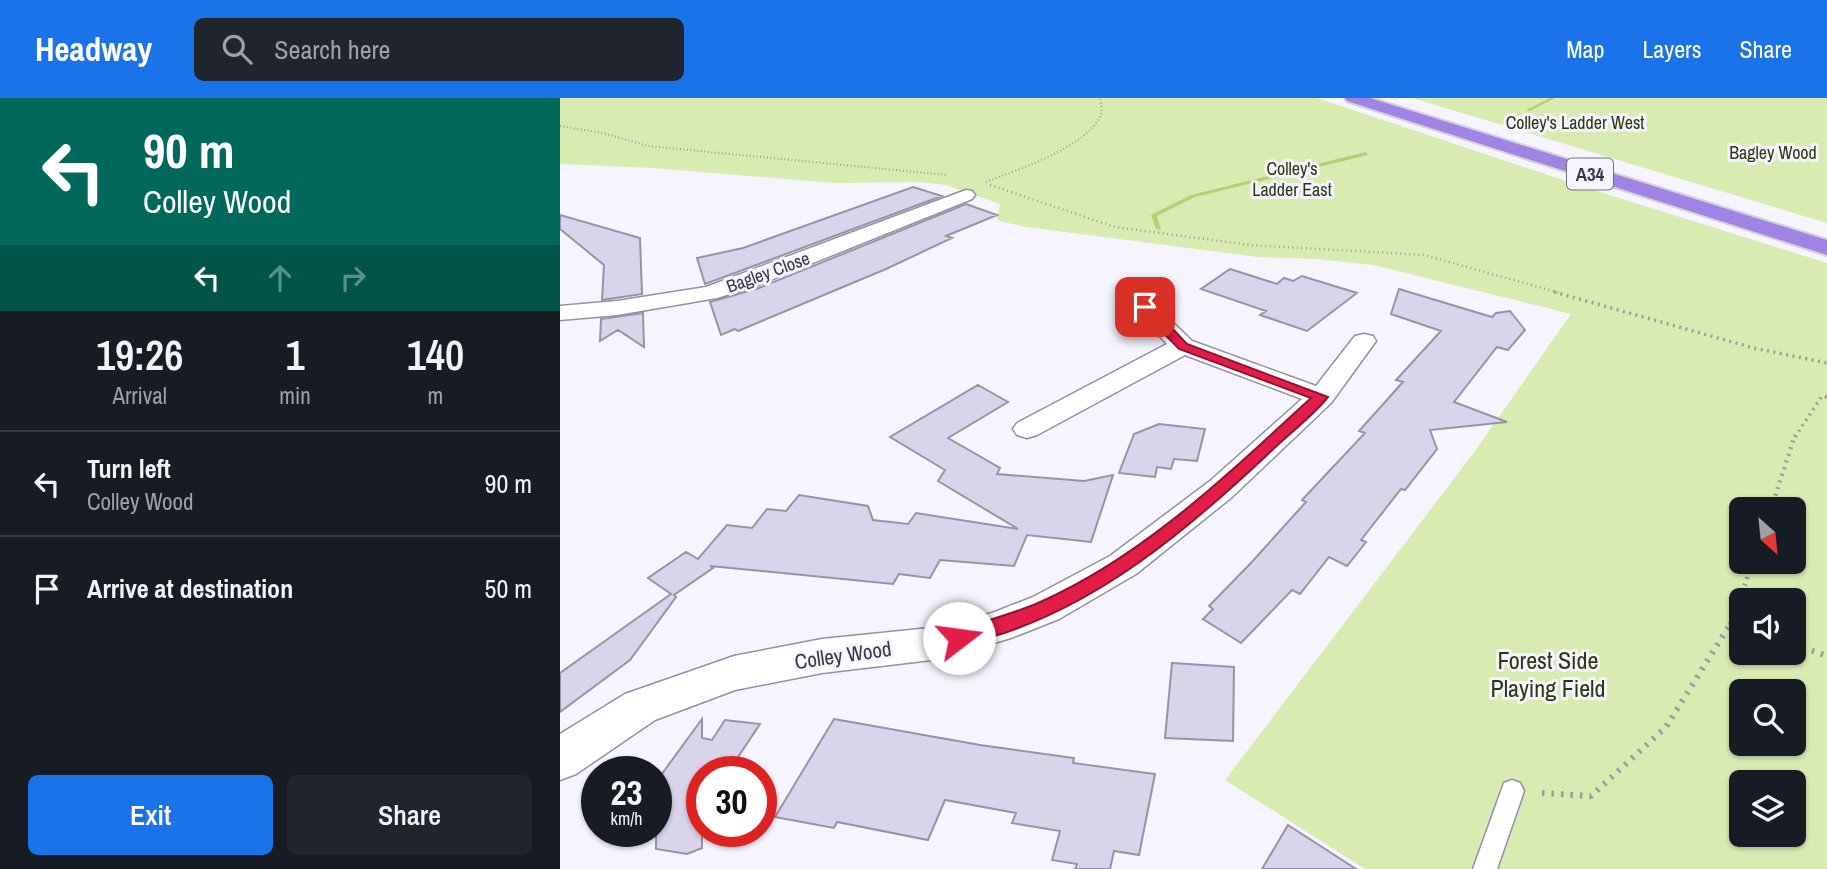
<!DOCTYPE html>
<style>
:root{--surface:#171b24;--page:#20242c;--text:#f1f3f6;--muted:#9ea1a6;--line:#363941;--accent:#1a73e8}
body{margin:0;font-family:"Archivo Narrow",sans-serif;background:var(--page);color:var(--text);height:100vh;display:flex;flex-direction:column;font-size:26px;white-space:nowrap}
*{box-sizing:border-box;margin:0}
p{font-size:23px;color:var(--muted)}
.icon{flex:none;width:38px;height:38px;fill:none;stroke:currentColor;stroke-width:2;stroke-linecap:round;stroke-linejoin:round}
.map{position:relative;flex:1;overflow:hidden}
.details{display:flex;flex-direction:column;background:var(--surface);width:560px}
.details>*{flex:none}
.guide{background:#00695c;color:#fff;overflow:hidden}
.needle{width:46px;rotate:153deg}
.buttons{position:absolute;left:1169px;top:399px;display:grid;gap:14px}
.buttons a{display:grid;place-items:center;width:77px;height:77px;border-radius:10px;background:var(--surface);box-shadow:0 2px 5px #0004;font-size:35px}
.speed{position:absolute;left:21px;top:658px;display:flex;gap:14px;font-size:35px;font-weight:700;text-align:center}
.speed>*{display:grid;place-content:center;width:91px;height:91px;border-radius:50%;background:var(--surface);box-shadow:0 2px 5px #0004;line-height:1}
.speed small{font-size:18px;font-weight:400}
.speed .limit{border:10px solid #d22;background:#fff;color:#111}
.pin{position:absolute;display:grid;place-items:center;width:60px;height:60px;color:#fff;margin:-30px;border-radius:14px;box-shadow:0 4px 10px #0006}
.me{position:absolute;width:77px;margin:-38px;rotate:75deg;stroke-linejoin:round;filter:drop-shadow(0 0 5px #0008)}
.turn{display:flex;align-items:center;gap:24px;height:147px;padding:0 28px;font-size:32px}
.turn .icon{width:91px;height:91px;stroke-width:2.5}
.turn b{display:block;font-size:49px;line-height:60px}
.lanes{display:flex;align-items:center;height:66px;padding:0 28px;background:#0003;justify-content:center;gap:35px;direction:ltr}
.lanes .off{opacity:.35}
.eta{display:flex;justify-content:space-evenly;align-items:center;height:119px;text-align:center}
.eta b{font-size:42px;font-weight:600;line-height:49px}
.cta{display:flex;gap:14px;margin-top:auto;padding:14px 28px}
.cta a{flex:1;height:80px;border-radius:10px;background:var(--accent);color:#fff;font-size:28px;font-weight:600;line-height:80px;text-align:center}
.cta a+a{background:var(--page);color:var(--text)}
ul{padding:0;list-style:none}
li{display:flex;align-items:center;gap:21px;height:105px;padding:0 28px;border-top:2px solid var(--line)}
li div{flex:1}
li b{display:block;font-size:26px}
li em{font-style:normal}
header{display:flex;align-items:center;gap:42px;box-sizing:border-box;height:98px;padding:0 35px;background:var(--accent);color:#fff}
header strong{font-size:33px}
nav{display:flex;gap:38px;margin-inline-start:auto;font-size:24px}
.search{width:490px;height:63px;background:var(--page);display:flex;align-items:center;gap:18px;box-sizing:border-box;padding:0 24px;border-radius:10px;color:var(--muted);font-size:26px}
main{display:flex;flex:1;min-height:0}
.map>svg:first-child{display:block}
.green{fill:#d8ecb2;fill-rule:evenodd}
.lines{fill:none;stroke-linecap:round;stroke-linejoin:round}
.stream{fill:#b3d073;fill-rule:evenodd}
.building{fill:#dad4eb;stroke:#9792a7;stroke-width:2}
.lane-casing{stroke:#948fa4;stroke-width:3}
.street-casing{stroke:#948fa4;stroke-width:3}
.highway-casing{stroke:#d3d3d5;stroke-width:4}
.path-far4{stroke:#9c9aa4;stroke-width:2;stroke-dasharray:1 2.5;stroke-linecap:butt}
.path-far3{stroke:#9c9aa4;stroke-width:2.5;stroke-dasharray:1 3.5;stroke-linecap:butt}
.path-far2{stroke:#9c9aa4;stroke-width:3.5;stroke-dasharray:2 4.5;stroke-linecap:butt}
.path-far1{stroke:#9c9aa4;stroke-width:4.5;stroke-dasharray:2 5;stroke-linecap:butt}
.path{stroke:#9c9aa4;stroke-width:6;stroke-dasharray:2.5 7;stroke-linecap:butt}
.lane{fill:#fff;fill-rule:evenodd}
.street{fill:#fff;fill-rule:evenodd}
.highway{fill:#a182e5;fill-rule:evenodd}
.route{fill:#e11d48;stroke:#92132f;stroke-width:2}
.labels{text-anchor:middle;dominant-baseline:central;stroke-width:6;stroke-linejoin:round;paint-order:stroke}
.far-park-label{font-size:18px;fill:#2c3710;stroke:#f6f4fe}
.far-street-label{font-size:18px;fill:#393740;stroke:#f6f4fe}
.shield{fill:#f6f4fe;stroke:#727079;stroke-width:2}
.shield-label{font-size:19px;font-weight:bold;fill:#393740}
.street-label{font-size:21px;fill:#393740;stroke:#f6f4fe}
.near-park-label{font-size:24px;fill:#2c3710;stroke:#f6f4fe}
</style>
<header>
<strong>Headway</strong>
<div class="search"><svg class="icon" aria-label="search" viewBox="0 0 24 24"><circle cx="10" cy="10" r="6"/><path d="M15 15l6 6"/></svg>Search here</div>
<nav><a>Map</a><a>Layers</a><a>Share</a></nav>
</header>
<main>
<section class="details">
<div class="guide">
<div class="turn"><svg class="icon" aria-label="left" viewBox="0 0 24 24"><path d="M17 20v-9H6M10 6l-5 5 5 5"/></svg><div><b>90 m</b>Colley Wood</div></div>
<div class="lanes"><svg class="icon" aria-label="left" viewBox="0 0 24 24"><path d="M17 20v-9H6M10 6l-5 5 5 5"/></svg><svg class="icon off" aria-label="ahead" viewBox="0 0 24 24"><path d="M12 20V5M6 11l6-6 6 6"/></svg><svg class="icon off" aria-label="right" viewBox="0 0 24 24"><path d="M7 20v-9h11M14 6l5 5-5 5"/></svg></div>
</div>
<div class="eta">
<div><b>19:26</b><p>Arrival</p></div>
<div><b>1</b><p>min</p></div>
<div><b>140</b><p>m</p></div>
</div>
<ul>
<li><svg class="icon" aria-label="left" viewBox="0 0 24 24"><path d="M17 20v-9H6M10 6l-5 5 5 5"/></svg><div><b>Turn left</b><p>Colley Wood</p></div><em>90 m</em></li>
<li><svg class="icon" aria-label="arrive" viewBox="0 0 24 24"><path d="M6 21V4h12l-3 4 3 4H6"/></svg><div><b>Arrive at destination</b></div><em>50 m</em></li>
</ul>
<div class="cta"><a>Exit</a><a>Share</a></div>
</section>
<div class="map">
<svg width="1267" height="771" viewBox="0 0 1267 771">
<rect width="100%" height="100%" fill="#f6f4fe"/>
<!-- green -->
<path class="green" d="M 0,0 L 757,0 L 1024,89 L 1267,165 L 1267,771 L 805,771 L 665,682 L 915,353 L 1011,216 L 813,167 L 757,161 L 698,159 L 466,129 L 440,123 L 437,121 L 440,106 L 386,87 L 359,84 L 275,85 L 93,70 L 0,66 ZM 1181,411 L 1234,411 L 1234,464 L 1181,464 ZM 1181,502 L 1234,502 L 1234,555 L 1181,555 ZM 1181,593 L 1234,593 L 1234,646 L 1181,646 ZM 1181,684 L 1234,684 L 1234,737 L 1181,737 Z
M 852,0 L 1267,0 L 1267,125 Z"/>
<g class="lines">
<!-- stream -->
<path class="stream" d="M 990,0 L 995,0 L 970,13 L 966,12 Z
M 806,54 L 808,57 L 635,99 L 597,118 L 601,132 L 596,131 L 591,117 L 631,97 Z"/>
</g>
<!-- building -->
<path class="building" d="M 353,89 L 382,98 L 145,186 L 137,160 L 183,150 Z
M 406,106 L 437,117 L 386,138 L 392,140 L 326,171 L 178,233 L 175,231 L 161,237 L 150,204 L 199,190 Z
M 0,117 L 80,140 L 82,196 L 42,202 L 44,167 L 0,131 Z
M 670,171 L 717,186 L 724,180 L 733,183 L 742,178 L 797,195 L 747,233 L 700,217 L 706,213 L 641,191 Z
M 839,191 L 932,219 L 936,215 L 950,213 L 965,232 L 948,252 L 937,249 L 894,304 L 947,324 L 870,332 L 877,351 L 845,392 L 841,391 L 801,442 L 806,444 L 787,468 L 769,459 L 740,496 L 732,492 L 681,545 L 643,521 L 653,511 L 649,508 L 690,466 L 746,404 L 742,402 L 805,335 L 799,333 L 843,284 L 836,282 L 881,233 L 831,216 Z
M 83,215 L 84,249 L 58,232 L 40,243 L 41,221 Z
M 418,287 L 448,304 L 388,340 L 440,370 L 437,376 L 524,383 L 553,377 L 531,444 L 467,437 L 454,468 L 380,462 L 370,480 L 339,476 L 333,486 L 150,468 L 153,470 L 114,497 L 116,499 L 70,562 L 0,614 L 0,575 L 111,496 L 88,480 L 126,454 L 138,461 L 167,427 L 192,430 L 207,411 L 226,413 L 239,397 L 308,408 L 313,422 L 348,426 L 356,415 L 458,431 L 378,383 L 385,372 L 330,339 Z
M 599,326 L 645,331 L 637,363 L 614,361 L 611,371 L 597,369 L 595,379 L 559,375 L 574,336 Z
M 612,565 L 674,569 L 673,643 L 605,640 Z
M 142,621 L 142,640 L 152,642 L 165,622 L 200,626 L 168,674 L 142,674 L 142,750 L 127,756 L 96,751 L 96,684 Z
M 274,621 L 420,647 L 514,660 L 513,665 L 595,676 L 579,757 L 554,753 L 550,771 L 515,771 L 517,766 L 492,762 L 500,733 L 452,725 L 456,715 L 385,702 L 368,742 L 277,724 L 274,730 L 215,719 Z
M 728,727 L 796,771 L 702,771 Z"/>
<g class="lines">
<!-- lane casing -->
<g class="lane-casing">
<path id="lane" d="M 952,682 L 960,685 L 964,693 L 937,771 L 913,771 L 944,685 Z"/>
</g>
<!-- street casing -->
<g class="street-casing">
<path id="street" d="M 406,92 L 412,93 L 415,97 L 412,101 L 198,187 L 157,200 L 57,217 L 0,222 L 0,208 L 57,203 L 146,189 Z
M 585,203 L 593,205 L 632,243 L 756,288 L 795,238 L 804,236 L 813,238 L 816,243 L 771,305 L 672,399 L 576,476 L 499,521 L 451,540 L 380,561 L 262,575 L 175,592 L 95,622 L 16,676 L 0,682 L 0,636 L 65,596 L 174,558 L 262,541 L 380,529 L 432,515 L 473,499 L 550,458 L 650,383 L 742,301 L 625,257 L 477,337 L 467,340 L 457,337 L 453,331 L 457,325 L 607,246 L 573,210 L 577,205 Z"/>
</g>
<!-- highway casing -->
<g class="highway-casing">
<path id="highway" d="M 785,0 L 810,0 L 1267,142 L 1267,157 L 787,3 Z"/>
</g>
<!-- path-far4 -->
<path class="path-far4" d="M 0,28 L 43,35 L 88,48 L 387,77
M 426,84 C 456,72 529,49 541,16 C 542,11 541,5 540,0"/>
<!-- path-far3 -->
<path class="path-far3" d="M 430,87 L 555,129 L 690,147 L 864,157 L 1000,195"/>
<!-- path-far2 -->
<path class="path-far2" d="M 994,194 L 1194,250 L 1267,265
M 1235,339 L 1262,298 L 1267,299"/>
<!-- path-far1 -->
<path class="path-far1" d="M 1211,411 L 1235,337
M 1170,527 L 1193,464"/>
<!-- path -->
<path class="path" d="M 1234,546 L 1267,558
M 982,695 L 1031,698 L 1106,629 L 1171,525"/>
<!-- lane -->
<use href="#lane" class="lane"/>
<!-- street -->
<use href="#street" class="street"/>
<!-- highway -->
<use href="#highway" class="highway"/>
</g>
<!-- route -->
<path class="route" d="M 581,207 L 590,207 L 627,246 L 768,299 C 751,320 726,338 706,358 C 626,433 536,509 428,540 C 416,543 403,549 392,545 L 389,540 L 392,534 C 421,524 450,517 478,505 C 583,459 668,376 751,300 L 619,251 L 581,212 Z"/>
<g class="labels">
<!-- far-park labels -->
<g class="far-park-label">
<text x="1015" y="24">Colley's Ladder West</text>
<text x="1213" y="54">Bagley Wood</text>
<text x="732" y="70">Colley's<tspan x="732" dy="21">Ladder East</tspan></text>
</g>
<!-- far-street labels -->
<g class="far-street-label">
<text transform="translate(208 174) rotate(-20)">Bagley Close</text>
</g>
<!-- shield labels -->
<rect class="shield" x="1007" y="60.5" width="46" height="31" rx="5"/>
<g class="shield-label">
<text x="1030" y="76">A34</text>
</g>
<!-- street labels -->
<g class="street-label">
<text transform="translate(283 557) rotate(-8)">Colley Wood</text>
</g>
<!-- near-park labels -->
<g class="near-park-label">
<text x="988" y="562">Forest Side<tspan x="988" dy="28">Playing Field</tspan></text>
</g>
</g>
</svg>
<div class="buttons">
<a><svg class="needle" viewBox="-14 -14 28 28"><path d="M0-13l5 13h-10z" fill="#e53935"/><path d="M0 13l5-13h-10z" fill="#9ea1a6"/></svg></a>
<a><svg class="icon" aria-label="sound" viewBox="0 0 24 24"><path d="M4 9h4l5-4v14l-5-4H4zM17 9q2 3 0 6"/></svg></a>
<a><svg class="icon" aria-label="search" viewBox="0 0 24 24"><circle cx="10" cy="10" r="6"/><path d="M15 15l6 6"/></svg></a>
<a><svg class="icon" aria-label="layers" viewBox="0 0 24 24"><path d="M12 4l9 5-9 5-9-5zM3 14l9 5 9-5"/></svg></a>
</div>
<div class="speed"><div>23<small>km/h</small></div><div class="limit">30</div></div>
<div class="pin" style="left:585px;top:209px;background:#d93025"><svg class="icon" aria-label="arrive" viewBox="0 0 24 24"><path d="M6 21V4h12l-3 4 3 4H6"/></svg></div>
<svg class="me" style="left:399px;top:540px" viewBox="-20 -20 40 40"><circle r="19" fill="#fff"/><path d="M0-13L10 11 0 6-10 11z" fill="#e11d48"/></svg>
</div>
</main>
